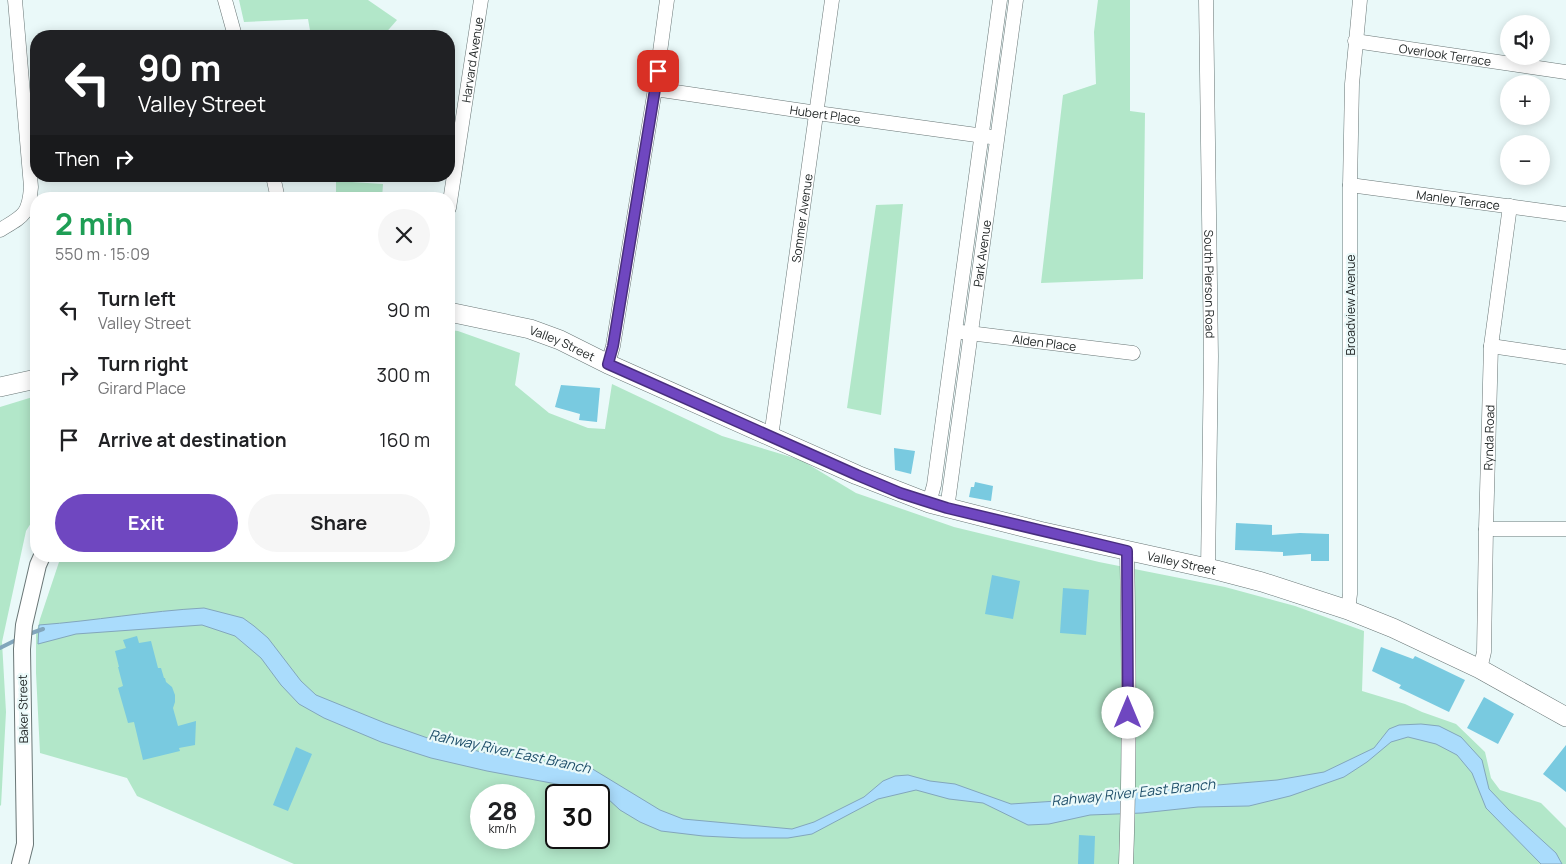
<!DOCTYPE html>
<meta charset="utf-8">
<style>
:root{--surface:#fff;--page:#f6f6f6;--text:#202124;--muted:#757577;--accent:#6f47c0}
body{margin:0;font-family:Manrope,sans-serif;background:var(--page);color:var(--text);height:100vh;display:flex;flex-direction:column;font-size:19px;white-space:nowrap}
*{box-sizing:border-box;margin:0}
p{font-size:16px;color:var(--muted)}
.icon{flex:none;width:28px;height:28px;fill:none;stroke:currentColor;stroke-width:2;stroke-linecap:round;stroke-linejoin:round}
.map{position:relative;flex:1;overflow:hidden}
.side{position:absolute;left:30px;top:192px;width:425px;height:370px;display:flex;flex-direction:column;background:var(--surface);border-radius:20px;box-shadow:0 2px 12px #0003}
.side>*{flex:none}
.guide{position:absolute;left:30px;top:30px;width:425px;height:152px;border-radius:20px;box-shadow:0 2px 12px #0003;background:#202124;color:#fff;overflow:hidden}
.buttons{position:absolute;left:1500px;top:15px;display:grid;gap:10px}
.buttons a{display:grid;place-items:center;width:50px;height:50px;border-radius:50%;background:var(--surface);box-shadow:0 2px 12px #0003;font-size:25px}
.speed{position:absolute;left:470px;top:784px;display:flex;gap:10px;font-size:25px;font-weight:700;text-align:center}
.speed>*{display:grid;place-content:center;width:65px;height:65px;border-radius:50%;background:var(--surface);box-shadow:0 2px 12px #0003;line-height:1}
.speed small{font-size:12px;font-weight:400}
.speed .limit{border:2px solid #111;border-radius:8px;background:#fff;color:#111}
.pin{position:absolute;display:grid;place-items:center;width:42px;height:42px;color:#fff;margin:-21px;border-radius:10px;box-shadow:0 2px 8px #0006}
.me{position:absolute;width:55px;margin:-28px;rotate:0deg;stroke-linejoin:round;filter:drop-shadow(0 0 4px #0008)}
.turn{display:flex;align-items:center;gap:18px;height:105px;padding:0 25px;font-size:22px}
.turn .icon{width:65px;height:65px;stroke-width:2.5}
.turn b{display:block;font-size:35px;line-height:42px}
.then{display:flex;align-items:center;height:48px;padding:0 25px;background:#0003;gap:10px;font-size:19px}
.round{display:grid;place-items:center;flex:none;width:52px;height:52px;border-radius:26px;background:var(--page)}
.overview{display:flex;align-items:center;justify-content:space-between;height:85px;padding:0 25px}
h1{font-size:30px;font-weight:700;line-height:38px;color:#1e9e55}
.action{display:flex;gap:10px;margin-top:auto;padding:10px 25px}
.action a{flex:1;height:58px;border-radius:30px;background:var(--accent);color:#fff;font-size:20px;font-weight:700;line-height:58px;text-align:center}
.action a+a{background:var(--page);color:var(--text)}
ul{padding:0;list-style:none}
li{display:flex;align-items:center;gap:15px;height:65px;padding:0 25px}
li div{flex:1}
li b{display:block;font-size:19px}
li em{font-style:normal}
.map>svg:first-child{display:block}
.green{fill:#b2e7c9;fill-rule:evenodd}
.water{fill:#aadcfc;stroke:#82a6bc}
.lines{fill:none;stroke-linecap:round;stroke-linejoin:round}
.stream{stroke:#82a6bc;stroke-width:4}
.building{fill:#79cae0}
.minor-casing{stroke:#697676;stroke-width:15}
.tertiary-casing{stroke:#697676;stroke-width:18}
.secondary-casing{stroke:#697676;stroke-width:20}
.minor{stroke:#fff;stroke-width:14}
.tertiary{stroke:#fff;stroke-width:16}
.secondary{stroke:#fff;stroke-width:19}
.route-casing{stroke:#482e7d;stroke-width:12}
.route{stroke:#6f47c0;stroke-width:9}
.labels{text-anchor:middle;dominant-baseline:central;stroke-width:4.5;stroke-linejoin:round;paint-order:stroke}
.street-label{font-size:12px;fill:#232828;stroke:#eaf9f9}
.water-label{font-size:14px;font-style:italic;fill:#1e4e69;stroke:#eaf9f9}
</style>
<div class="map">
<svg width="1566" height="864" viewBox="0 0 1566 864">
<rect width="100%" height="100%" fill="#eaf9f9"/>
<!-- green -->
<path class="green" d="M 239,0 L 368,0 L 397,20 L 383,36 L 311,36 L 308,19 L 244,22 Z
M 1098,0 L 1130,0 L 1130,111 L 1145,113 L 1143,279 L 1041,283 L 1063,95 L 1096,84 L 1094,32 Z
M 336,181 L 383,184 L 382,199 L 336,199 Z
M 903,204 L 881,415 L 847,408 L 876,205 Z
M 449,330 L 458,331 L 520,353 L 515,385 L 549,413 L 588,428 L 605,429 L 612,384 L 722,436 L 801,460 L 856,493 L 954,527 L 1099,562 L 1225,587 L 1295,606 L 1364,631 L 1362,691 L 1405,704 L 1422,712 L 1456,724 L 1485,752 L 1491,778 L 1500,790 L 1541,803 L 1566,828 L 1566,864 L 294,864 L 137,796 L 127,778 L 40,753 L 36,673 L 36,635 L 40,619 L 61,556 L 449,556 ZM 481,795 L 524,795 L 524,838 L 481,838 ZM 556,795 L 599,795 L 599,838 L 556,838 Z
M 36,396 L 36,515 L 26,531 L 2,642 L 6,712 L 1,806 L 0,805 L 0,407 Z"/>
<!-- water -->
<path class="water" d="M 204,608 L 243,618 L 254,626 L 268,638 L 301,681 L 316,695 L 385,723 L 439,742 L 486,753 L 551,763 L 586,765 L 660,810 L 683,819 L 792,829 L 814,822 L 864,797 L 883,781 L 895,776 L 908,775 L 930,781 L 955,784 L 1011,804 L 1057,801 L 1158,790 L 1277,780 L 1324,772 L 1374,748 L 1389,729 L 1399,725 L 1421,724 L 1439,726 L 1461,737 L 1482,760 L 1489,789 L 1509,810 L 1556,853 L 1562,864 L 1541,864 L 1486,808 L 1472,773 L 1457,755 L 1436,744 L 1408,737 L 1391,742 L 1367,762 L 1344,777 L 1290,796 L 1249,806 L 1198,807 L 1142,813 L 1090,815 L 1049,824 L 1028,825 L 983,803 L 949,799 L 916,790 L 878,799 L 812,834 L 788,838 L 742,838 L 703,836 L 661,831 L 640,822 L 620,810 L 607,798 L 578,788 L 487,771 L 431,758 L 381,742 L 324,718 L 299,704 L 281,685 L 261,658 L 235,636 L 202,625 L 76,634 L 38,644 L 39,625 C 94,621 148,611 204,608 Z"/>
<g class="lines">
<!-- stream -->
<path class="stream" d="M 29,634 L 43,629
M 0,648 L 18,639"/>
</g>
<!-- building -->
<path class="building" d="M 561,385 L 600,388 L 597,422 L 579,420 L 580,414 L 555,407 Z
M 894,448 L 915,451 L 911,474 L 895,470 Z
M 975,482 L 993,486 L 991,501 L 969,497 L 971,487 L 974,487 Z
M 1236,523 L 1272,525 L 1272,535 L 1300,533 L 1329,534 L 1329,561 L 1311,561 L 1311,554 L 1283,556 L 1283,552 L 1235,550 Z
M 992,575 L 1020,581 L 1013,619 L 985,614 Z
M 1063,588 L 1089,590 L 1086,635 L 1060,633 Z
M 137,636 L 139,643 L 151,641 L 158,668 L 161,668 L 164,678 L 165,678 L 166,682 L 172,687 L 175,695 L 175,702 L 173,708 L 178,726 L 196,721 L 195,745 L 179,748 L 180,751 L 143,760 L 134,722 L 128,723 L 118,688 L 123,686 L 118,667 L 119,667 L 115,651 L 126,648 L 123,640 Z
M 1381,647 L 1413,659 L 1415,656 L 1465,680 L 1449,712 L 1399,688 L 1401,685 L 1372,671 Z
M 1484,697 L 1514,714 L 1498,744 L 1467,728 Z
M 1566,745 L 1566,792 L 1543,774 Z
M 296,747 L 312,754 L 288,811 L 273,805 Z
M 1079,835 L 1095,836 L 1094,864 L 1078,864 Z"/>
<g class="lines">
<!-- minor casing -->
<g class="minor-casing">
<g id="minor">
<path d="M 225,0 L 235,36"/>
<path id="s1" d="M 1206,0 L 1211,356 L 1208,569"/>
<path id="s2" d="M 1355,41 L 1566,72"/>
<path id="s3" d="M 655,89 L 817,113 L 991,137"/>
<path d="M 273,176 L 278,199"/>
<path id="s4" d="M 1350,185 L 1566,214"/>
<path id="s5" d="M 449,208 L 481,0"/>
<path d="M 0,230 C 23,216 29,215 31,187 L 15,0"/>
<path id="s6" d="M 961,332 L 1133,353"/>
<path d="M 1491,346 L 1566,357"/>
<path d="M 608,364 L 613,346 L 655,89 L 667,0"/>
<path id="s7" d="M 771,437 L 832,0"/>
<path d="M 929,503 L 934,485 L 1000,0"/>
<path id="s8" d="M 947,509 L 1016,0"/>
<path d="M 1486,529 L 1566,529"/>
<path d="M 1348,610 L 1350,594 L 1350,185 L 1352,84 L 1360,0"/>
<path id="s9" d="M 1480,669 L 1484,652 L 1486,529 L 1491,346 L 1510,206"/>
<path d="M 1126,864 C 1130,760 1129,655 1127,551"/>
</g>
</g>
<!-- tertiary casing -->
<g class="tertiary-casing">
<path id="tertiary" d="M 20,864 L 25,844 L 22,649 L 24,625 L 38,565 L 42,556"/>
</g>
<!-- secondary casing -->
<g class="secondary-casing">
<g id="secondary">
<path id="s10" d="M 449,312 L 530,329 L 560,340 L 608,364 L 857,475 L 929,503 L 1039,531 L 1216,570 L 1262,582 L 1348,610 L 1393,628 L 1480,669 L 1566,717"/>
<path d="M 0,387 L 36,379"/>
</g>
</g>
<!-- minor -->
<use href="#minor" class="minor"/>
<!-- tertiary -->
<use href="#tertiary" class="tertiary"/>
<!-- secondary -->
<use href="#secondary" class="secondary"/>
</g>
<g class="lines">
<!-- route casing -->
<g class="route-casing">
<path id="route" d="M 658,71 L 613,346 L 608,364 L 857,475 L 900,493 L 947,508 L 1127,551 L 1128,713"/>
</g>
<!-- route -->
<use href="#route" class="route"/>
</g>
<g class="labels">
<!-- street labels -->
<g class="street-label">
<text stroke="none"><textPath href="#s2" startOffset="91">Overlook Terrace</textPath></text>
<text stroke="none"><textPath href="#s5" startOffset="150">Harvard Avenue</textPath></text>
<text stroke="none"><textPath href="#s3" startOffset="172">Hubert Place</textPath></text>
<text stroke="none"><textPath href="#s4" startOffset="109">Manley Terrace</textPath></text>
<text stroke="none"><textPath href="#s7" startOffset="221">Sommer Avenue</textPath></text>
<text stroke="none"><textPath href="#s8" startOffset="258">Park Avenue</textPath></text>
<text stroke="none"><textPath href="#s1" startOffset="284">South Pierson Road</textPath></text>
<text transform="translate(1350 305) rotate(-90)">Broadview Avenue</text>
<text stroke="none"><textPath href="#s6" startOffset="84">Alden Place</textPath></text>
<text stroke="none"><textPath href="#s10" startOffset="118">Valley Street</textPath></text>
<text stroke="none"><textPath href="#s9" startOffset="232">Rynda Road</textPath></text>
<text stroke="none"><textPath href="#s10" startOffset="778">Valley Street</textPath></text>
<text transform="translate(23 709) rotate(-91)">Baker Street</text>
</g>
<!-- water labels -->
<g class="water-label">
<text transform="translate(510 751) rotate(12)">Rahway River East Branch</text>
<text transform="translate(1133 792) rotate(-6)">Rahway River East Branch</text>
</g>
</g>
</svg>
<div class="buttons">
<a><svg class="icon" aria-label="sound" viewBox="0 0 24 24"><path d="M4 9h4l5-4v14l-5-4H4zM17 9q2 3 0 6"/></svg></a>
<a>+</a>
<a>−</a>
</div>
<div class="speed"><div>28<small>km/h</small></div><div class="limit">30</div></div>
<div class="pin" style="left:658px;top:71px;background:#d93025"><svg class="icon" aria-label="arrive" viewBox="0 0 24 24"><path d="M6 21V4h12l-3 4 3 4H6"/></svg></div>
<svg class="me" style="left:1128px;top:713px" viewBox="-20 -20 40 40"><circle r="19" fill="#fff"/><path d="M0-13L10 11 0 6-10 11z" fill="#6f47c0"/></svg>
<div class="guide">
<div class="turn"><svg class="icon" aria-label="left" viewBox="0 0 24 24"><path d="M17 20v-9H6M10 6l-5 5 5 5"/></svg><div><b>90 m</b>Valley Street</div></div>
<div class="then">Then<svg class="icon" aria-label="right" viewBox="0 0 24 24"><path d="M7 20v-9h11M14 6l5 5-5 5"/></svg></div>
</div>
<section class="side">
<div class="overview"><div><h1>2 min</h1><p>550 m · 15:09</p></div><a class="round"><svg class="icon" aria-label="close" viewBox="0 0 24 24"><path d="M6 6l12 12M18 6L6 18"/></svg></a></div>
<ul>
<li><svg class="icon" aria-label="left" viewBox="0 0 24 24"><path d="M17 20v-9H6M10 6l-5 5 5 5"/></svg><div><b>Turn left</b><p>Valley Street</p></div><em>90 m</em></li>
<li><svg class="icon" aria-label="right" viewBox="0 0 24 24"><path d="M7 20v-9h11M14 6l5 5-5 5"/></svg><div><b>Turn right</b><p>Girard Place</p></div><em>300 m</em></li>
<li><svg class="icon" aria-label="arrive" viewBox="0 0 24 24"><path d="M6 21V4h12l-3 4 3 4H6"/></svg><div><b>Arrive at destination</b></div><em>160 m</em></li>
</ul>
<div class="action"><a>Exit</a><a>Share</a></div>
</section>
</div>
